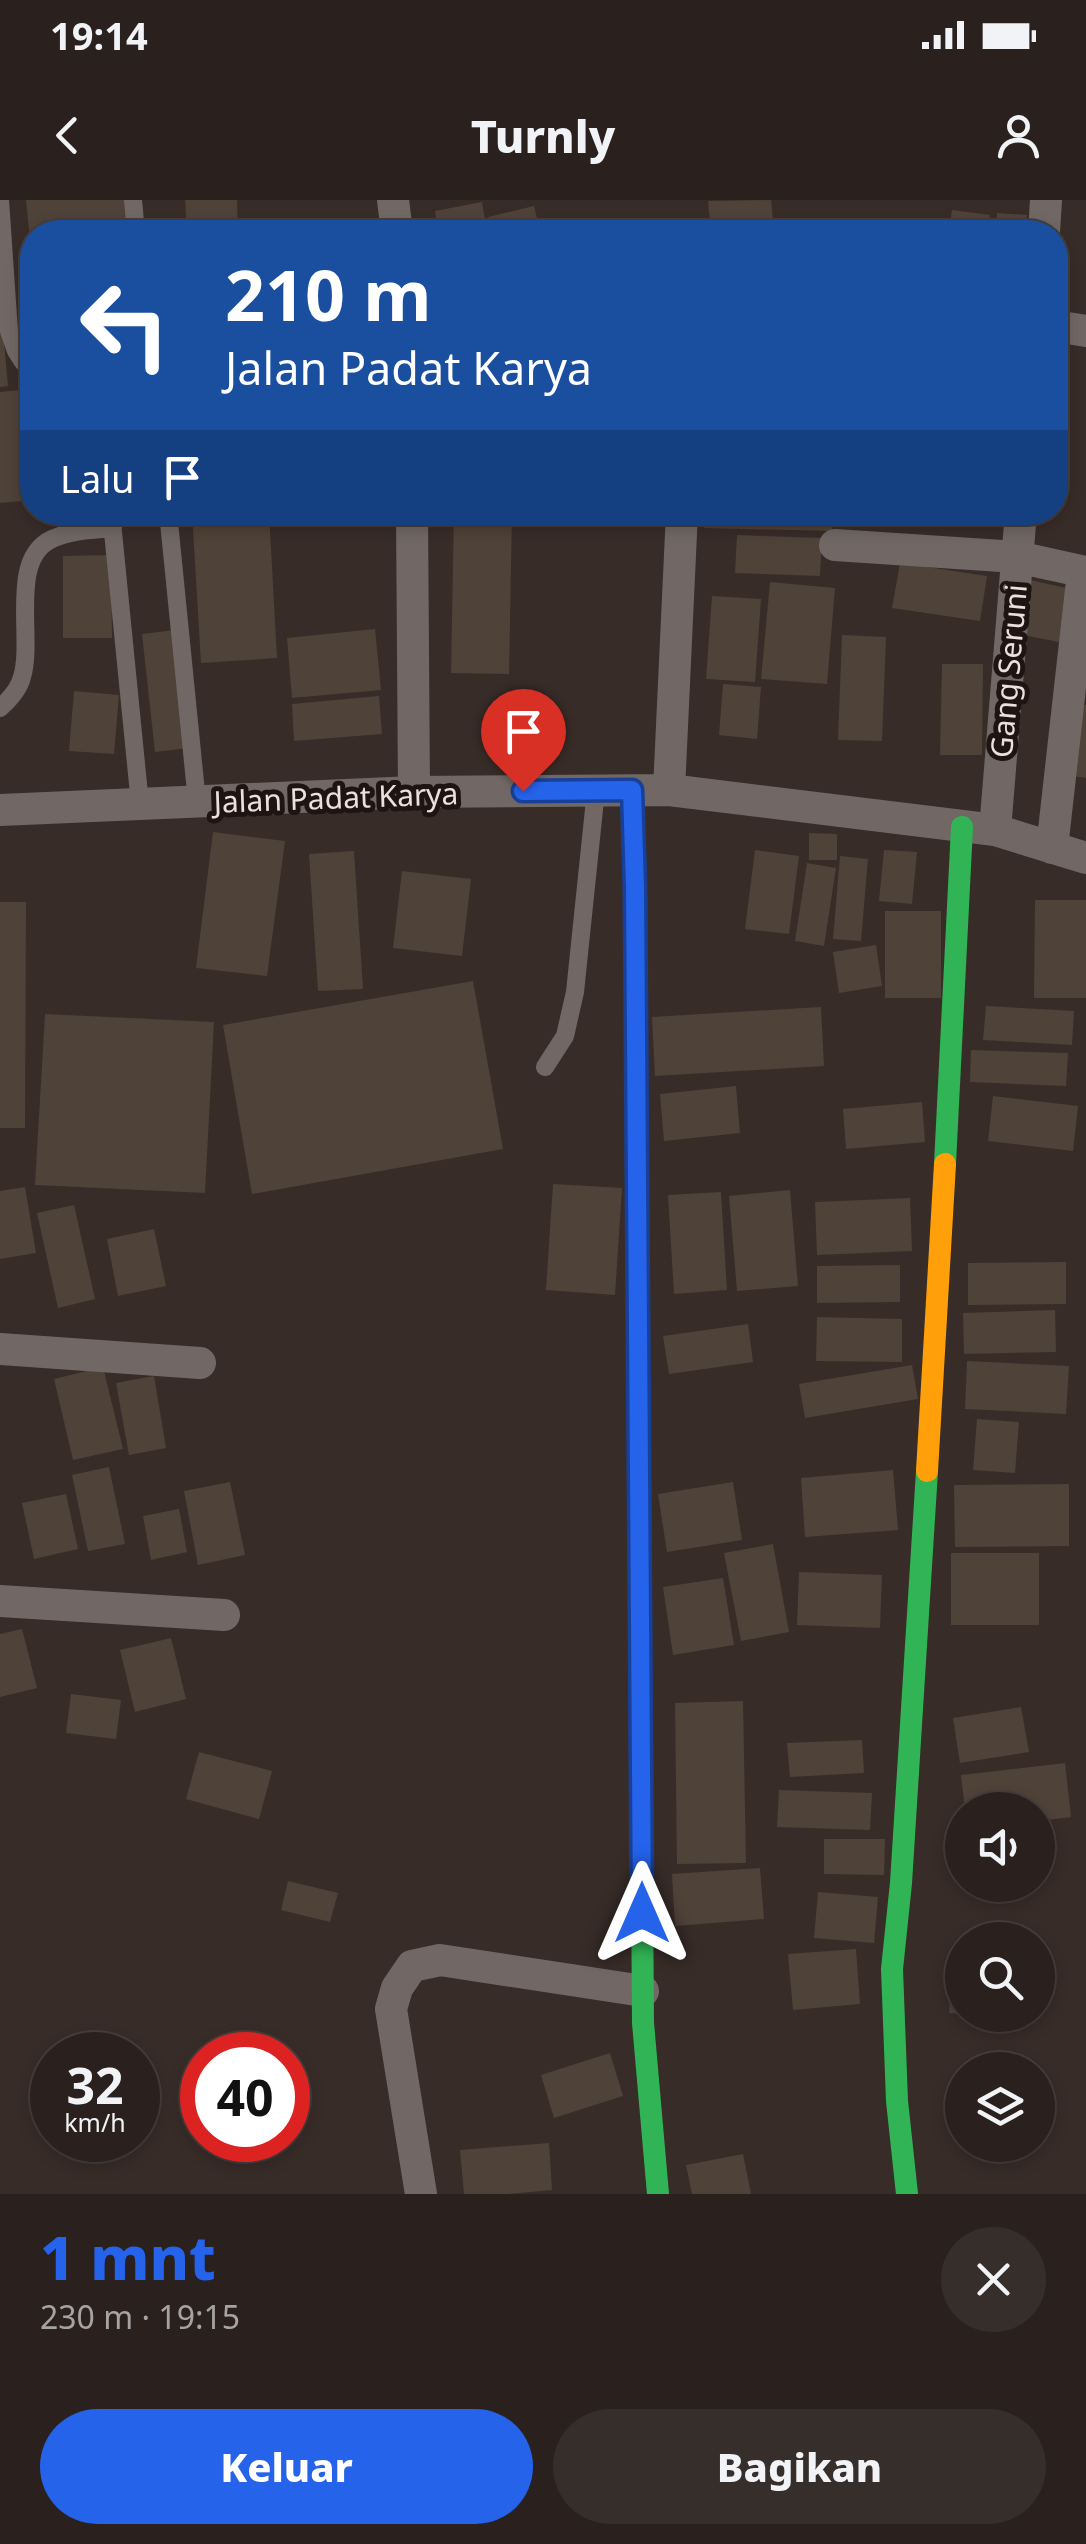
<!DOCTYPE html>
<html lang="id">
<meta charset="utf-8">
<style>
:root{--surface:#2a211e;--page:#362e2b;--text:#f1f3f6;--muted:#a5a3a4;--line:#463e3c;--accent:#2563eb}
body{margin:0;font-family:"Noto Sans",sans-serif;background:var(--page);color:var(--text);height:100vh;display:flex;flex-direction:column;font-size:38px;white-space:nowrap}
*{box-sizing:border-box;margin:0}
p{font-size:32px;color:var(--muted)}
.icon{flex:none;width:55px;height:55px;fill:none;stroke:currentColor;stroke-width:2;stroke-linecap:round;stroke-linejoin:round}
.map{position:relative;height:1994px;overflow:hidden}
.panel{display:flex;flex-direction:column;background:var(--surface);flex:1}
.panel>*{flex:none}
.top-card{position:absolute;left:20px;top:20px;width:1048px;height:305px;border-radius:40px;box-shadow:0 5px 15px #0003,0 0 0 2px var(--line);background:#1a4fa0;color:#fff;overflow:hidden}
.fabs{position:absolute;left:945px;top:1592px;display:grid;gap:20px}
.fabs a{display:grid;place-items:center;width:110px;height:110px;border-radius:50%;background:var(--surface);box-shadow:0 5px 15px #0003,0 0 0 2px var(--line);font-size:50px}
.speed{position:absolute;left:30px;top:1832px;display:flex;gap:20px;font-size:50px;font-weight:700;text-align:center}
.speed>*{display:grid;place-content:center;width:130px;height:130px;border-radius:50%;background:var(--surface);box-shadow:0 5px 15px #0003,0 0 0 2px var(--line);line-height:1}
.speed small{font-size:25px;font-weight:400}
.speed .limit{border:15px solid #d22;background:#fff;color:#111}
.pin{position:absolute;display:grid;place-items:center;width:85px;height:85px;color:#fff;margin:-102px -42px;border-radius:50% 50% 50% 0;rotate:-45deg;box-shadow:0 0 10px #0007}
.pin .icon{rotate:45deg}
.me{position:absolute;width:110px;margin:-55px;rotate:0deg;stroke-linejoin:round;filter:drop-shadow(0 0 8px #0008)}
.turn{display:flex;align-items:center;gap:35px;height:210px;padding:0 40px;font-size:45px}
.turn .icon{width:130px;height:130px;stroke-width:2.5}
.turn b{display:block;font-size:70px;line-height:85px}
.then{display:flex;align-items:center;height:95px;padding:0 40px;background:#0003;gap:20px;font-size:38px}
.round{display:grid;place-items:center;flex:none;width:105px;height:105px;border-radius:52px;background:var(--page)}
.summary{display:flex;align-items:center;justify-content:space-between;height:170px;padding:0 40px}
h1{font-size:60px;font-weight:800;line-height:75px;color:var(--accent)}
.action{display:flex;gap:20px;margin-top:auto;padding:20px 40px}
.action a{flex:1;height:115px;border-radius:60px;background:var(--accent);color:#fff;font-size:40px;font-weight:800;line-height:115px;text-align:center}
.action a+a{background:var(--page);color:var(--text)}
.status{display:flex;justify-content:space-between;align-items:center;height:70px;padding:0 50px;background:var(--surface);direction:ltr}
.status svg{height:28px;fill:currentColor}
header{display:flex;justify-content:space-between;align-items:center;height:130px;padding:0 40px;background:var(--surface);font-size:45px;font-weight:800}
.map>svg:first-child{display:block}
.building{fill:#4f4238}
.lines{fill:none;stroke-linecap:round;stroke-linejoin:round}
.lane{stroke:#716865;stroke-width:18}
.street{stroke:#716865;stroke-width:32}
.fast{stroke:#30b455;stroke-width:22}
.slow{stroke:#ff9f0a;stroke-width:22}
.route-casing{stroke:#184099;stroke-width:25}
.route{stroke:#2563eb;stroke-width:18}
.labels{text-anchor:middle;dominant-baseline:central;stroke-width:10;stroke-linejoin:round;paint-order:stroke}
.street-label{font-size:30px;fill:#eddfda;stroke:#1e1411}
</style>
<div class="status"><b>19:14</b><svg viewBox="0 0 49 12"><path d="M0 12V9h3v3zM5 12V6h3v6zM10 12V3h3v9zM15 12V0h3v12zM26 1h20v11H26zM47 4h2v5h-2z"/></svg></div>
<header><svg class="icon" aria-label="back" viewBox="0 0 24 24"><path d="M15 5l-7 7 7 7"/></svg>Turnly<svg class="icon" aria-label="person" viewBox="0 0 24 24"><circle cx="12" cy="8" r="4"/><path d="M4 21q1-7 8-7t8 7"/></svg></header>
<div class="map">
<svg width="1086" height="1994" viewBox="0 0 1086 1994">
<rect width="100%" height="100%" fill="#382c28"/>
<!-- building -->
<path class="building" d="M 26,0 L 126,0 L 129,32 L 32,32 L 32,40 L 30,40 Z
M 185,0 L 237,0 L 238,32 L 187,32 Z
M 771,0 L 774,30 L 711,32 L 708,1 Z
M 482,2 L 487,32 L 438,32 L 435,11 Z
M 534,6 L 540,32 L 491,32 L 488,17 Z
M 952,10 L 990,15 L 987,32 L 949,32 Z
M 997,13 L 1027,15 L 1026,32 L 996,32 Z
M 0,131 L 3,131 L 8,186 L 0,187 Z
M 32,189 L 32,300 L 0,303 L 0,192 Z
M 192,312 L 269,312 L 277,458 L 201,463 Z
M 454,312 L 512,312 L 509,474 L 451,473 Z
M 704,312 L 832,312 L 832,331 L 704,328 Z
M 737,335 L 822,338 L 820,376 L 735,373 Z
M 111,355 L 112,438 L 63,438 L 63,356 Z
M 900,363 L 987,376 L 980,421 L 892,408 Z
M 1030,380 L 1075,390 L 1064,443 L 1018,434 Z
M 770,382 L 835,388 L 827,484 L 761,479 Z
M 712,396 L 761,399 L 755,482 L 706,479 Z
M 375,429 L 381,490 L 292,498 L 287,438 Z
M 175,430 L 189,548 L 155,552 L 142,434 Z
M 842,435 L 886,437 L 882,541 L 838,540 Z
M 942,464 L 983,464 L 982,555 L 940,555 Z
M 723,484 L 761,487 L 757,539 L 719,535 Z
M 74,491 L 119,495 L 114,554 L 69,551 Z
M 379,496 L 382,534 L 294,541 L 292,504 Z
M 1074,504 L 1086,505 L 1086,578 L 1066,575 Z
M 213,632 L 285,641 L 267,776 L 196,768 Z
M 809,633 L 837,634 L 837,660 L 809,660 Z
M 755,650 L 799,656 L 789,734 L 745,729 Z
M 884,650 L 917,652 L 912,704 L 879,701 Z
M 354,651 L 363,789 L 318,791 L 309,654 Z
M 840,656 L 868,659 L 861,741 L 833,739 Z
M 807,663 L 836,668 L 824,746 L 795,741 Z
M 402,671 L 471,679 L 462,756 L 393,748 Z
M 1035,700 L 1086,700 L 1086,798 L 1034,798 Z
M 0,702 L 26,702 L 25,928 L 0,928 Z
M 885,711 L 941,711 L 941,798 L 885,798 Z
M 876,745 L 882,786 L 839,793 L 833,752 Z
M 473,781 L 503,949 L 252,994 L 223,825 Z
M 986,806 L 1074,811 L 1072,845 L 983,840 Z
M 821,807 L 824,866 L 655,876 L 652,817 Z
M 45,814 L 214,822 L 205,993 L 35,985 Z
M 971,850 L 1068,853 L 1066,886 L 970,882 Z
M 736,886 L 740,933 L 664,941 L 660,894 Z
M 993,896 L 1078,906 L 1073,951 L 988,941 Z
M 922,902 L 925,942 L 846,949 L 843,909 Z
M 553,984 L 622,988 L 615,1095 L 546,1090 Z
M 25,987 L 36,1053 L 0,1059 L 0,991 Z
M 790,990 L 798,1086 L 737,1091 L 729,996 Z
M 721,992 L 727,1090 L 674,1094 L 668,995 Z
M 910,998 L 912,1051 L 817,1055 L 815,1002 Z
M 74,1005 L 95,1099 L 58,1108 L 37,1013 Z
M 154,1029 L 166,1086 L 118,1096 L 107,1039 Z
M 1066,1062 L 1066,1104 L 968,1105 L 968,1063 Z
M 900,1065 L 900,1102 L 817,1103 L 817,1066 Z
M 1055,1110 L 1056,1152 L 964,1154 L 963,1113 Z
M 817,1117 L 902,1119 L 902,1162 L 816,1161 Z
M 748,1124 L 753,1162 L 669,1174 L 663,1136 Z
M 967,1161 L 1069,1166 L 1066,1214 L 965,1209 Z
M 912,1165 L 918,1199 L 805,1218 L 799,1184 Z
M 103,1167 L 123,1249 L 73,1260 L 54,1179 Z
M 154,1176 L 166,1248 L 129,1255 L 116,1183 Z
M 977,1219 L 1019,1222 L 1015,1273 L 973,1270 Z
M 109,1267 L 125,1344 L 88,1351 L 72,1275 Z
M 893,1270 L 898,1330 L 805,1337 L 801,1278 Z
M 230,1282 L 245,1355 L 198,1365 L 184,1291 Z
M 733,1282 L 742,1340 L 667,1352 L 658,1294 Z
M 1069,1284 L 1069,1346 L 955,1347 L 954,1285 Z
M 66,1294 L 78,1349 L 34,1359 L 22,1303 Z
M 179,1309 L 187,1352 L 151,1360 L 143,1316 Z
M 773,1344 L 789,1432 L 741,1441 L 724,1353 Z
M 951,1353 L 1039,1353 L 1039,1425 L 951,1425 Z
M 799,1372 L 882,1375 L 880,1428 L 797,1425 Z
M 723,1378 L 734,1445 L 673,1455 L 663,1387 Z
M 22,1429 L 37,1488 L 0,1497 L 0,1434 Z
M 171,1438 L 186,1499 L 135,1512 L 120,1450 Z
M 71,1494 L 121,1500 L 116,1539 L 66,1533 Z
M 743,1501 L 746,1663 L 677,1664 L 675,1503 Z
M 1021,1507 L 1029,1552 L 960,1563 L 953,1518 Z
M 862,1540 L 864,1573 L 790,1577 L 787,1543 Z
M 199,1552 L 272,1571 L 259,1619 L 186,1599 Z
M 1065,1563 L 1071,1617 L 1038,1621 L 1038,1610 L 965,1610 L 961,1575 Z
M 779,1590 L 872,1593 L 870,1630 L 777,1627 Z
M 824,1639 L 885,1639 L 884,1675 L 824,1674 Z
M 760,1668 L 764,1719 L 675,1726 L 672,1674 Z
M 288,1681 L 338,1693 L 330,1722 L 281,1710 Z
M 818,1692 L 878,1697 L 874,1743 L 814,1738 Z
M 856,1749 L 860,1804 L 793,1810 L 788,1754 Z
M 953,1763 L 962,1764 L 962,1814 L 949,1813 Z
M 610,1853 L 623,1896 L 554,1918 L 541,1875 Z
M 549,1943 L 552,1990 L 507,1994 L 464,1994 L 460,1950 Z
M 743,1954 L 751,1994 L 692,1994 L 686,1965 Z"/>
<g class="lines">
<!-- lane -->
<path class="lane" d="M 0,0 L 9,131 L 16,151 L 23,162 L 32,165
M 133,0 L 136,32
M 111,312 L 140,604
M 168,312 L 197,602
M 0,508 C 9,500 19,489 22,477 C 34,438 8,359 52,339 C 71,330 93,330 113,328
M 545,867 L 565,836 L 575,792 L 596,590"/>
<!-- street -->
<path class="street" d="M 393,0 L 397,32
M 1044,32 L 1046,0
M 1055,126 L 1086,131
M 412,312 L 414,592
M 835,345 L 1017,357 L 1086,372
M 669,590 L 682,312
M 0,610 L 414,592 L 669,590 L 995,630 L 1086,658
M 995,630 L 1021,312
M 1052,648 L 1083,372
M 0,1149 L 200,1163
M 0,1401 L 224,1415
M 421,1994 L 391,1809 L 397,1788 L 412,1766 L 440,1760 L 643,1791"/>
<!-- fast -->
<path class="fast" d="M 632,590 L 635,687 L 643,1823 L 658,1994
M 945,964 L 962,627
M 907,1994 L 897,1901 L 892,1769 L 901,1683 L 927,1271"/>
<!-- slow -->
<path class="slow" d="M 927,1271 L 945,964"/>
</g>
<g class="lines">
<!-- route casing -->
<g class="route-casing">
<path id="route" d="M 523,591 L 632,590 L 635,687 L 642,1713"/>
</g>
<!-- route -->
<use href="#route" class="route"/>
</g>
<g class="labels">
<!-- street labels -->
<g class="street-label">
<text transform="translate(1008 471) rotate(-85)">Gang Seruni</text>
<text transform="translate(336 597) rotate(-2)">Jalan Padat Karya</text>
</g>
</g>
</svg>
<div class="fabs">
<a><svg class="icon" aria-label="sound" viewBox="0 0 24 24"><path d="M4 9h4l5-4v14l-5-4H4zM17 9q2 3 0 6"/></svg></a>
<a><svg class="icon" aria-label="search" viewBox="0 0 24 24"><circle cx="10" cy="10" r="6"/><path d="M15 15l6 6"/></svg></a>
<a><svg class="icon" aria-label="layers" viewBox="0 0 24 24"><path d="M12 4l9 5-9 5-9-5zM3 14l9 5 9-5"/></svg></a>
</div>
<div class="speed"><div>32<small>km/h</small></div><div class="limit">40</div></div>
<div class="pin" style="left:523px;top:591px;background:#d93025"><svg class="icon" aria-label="arrive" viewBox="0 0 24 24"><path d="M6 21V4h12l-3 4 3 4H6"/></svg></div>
<svg class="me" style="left:642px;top:1713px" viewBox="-20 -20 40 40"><path d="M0-17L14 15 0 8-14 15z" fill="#2563eb" stroke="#fff" stroke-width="4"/></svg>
<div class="top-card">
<div class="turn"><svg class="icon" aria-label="left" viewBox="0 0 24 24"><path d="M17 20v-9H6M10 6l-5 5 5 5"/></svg><div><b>210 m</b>Jalan Padat Karya</div></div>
<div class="then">Lalu<svg class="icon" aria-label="arrive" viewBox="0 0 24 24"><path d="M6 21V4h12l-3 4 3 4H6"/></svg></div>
</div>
</div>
<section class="panel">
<div class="summary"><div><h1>1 mnt</h1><p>230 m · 19:15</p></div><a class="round"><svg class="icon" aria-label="close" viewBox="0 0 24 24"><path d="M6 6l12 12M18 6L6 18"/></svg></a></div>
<div class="action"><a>Keluar</a><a>Bagikan</a></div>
</section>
